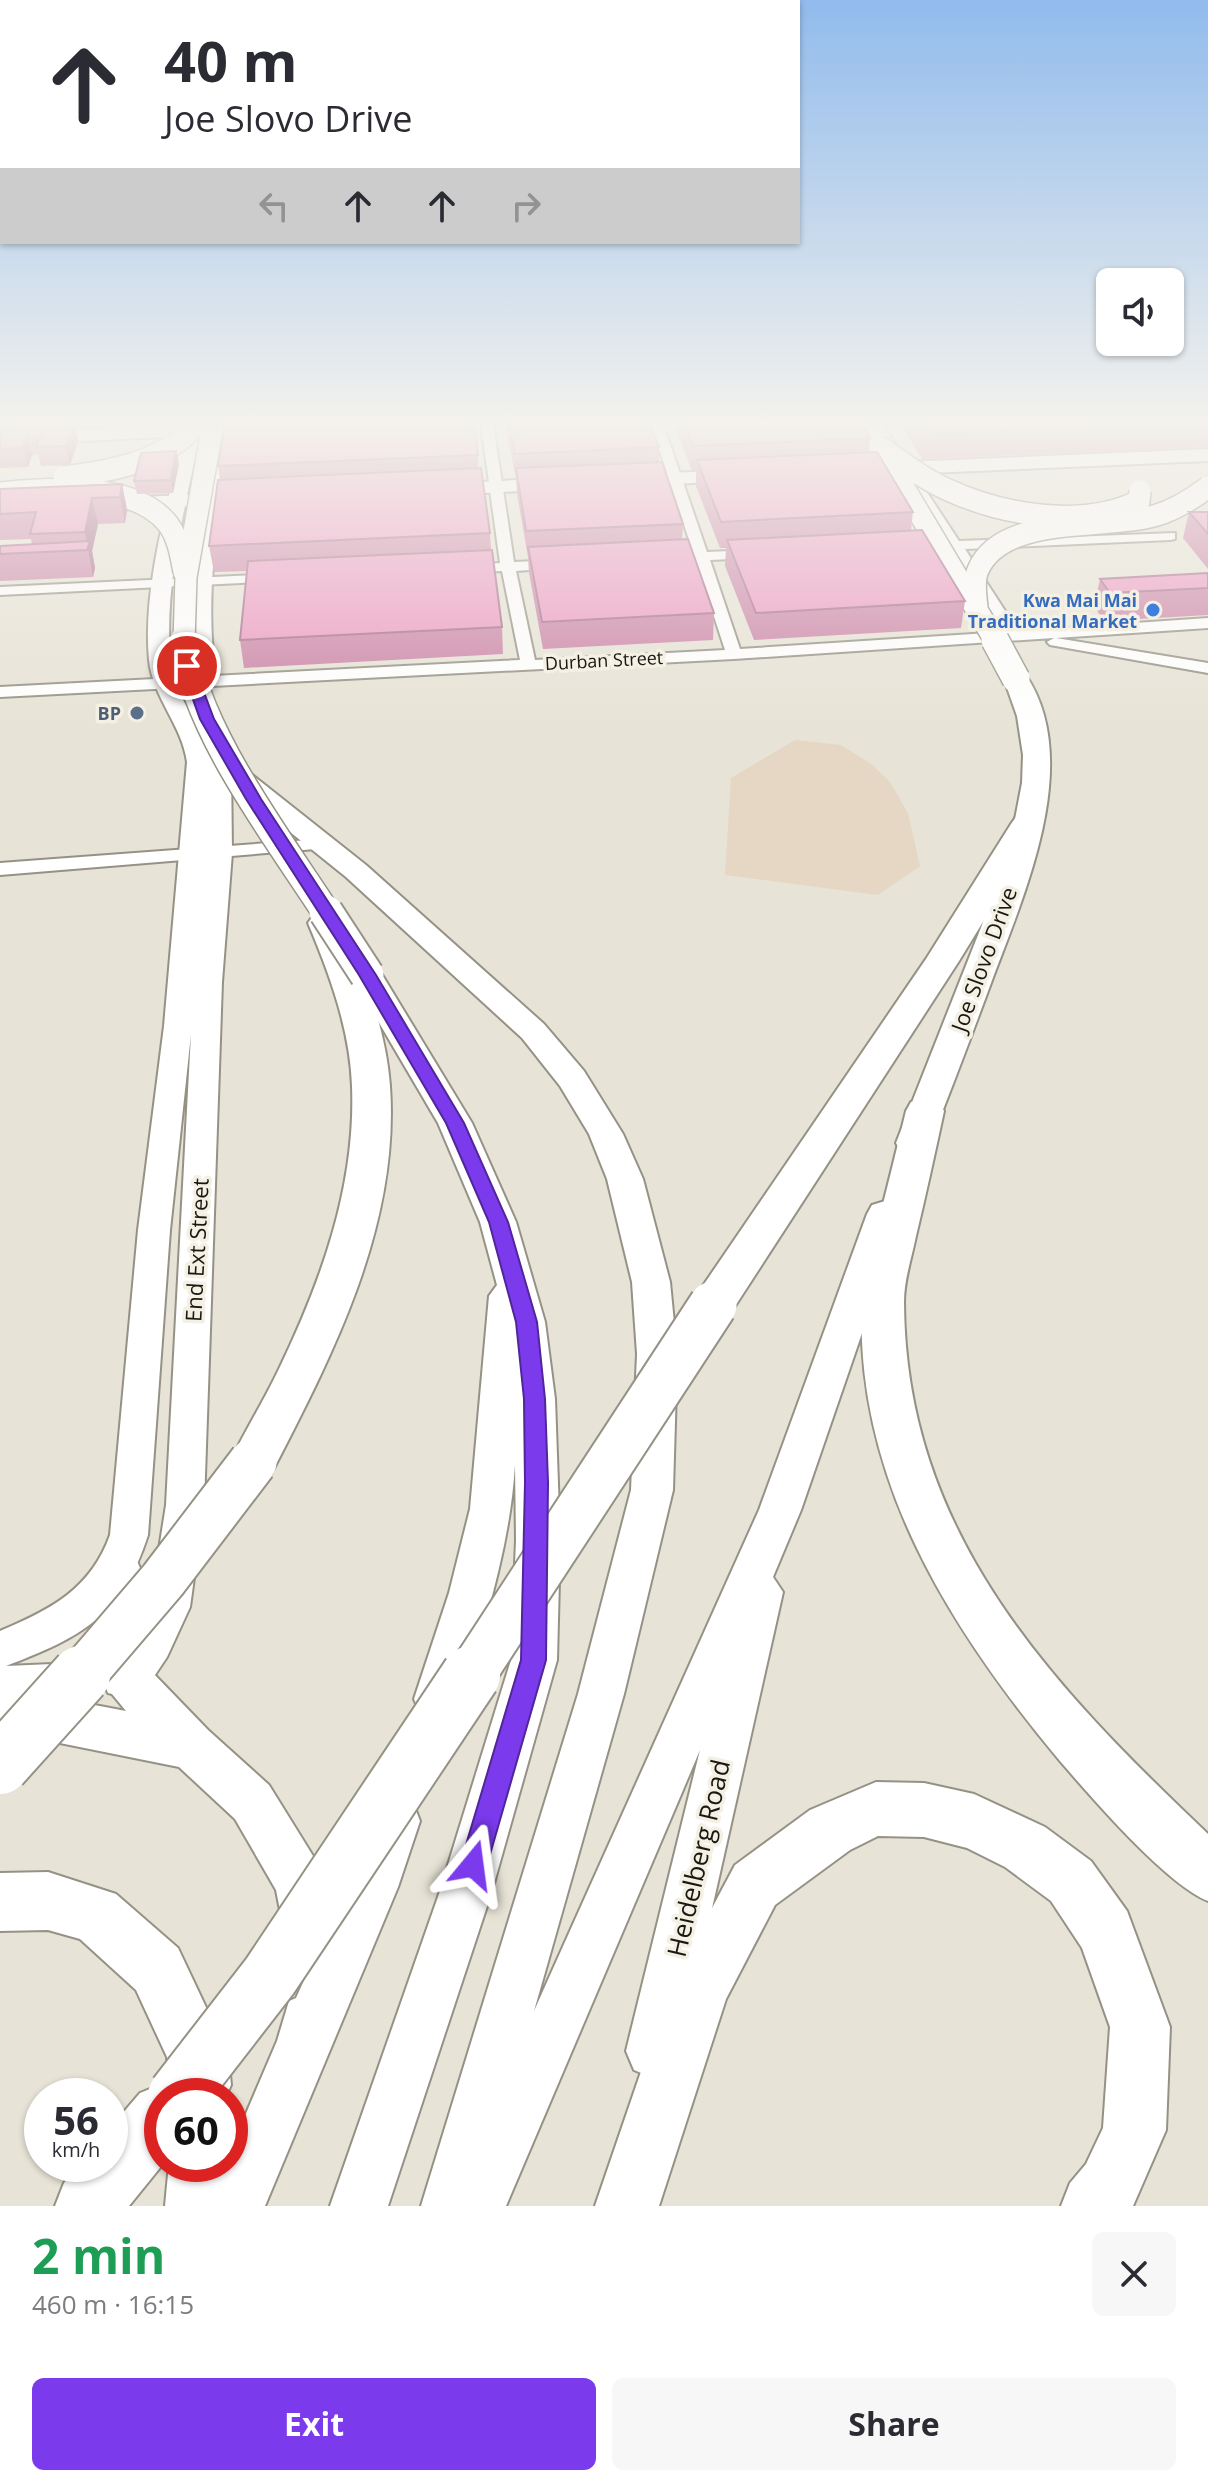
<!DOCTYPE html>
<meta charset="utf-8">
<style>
:root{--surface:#fff;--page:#f7f7f7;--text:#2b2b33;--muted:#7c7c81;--accent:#7c3aed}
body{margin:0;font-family:"Open Sans",sans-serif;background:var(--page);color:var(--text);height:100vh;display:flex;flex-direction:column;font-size:30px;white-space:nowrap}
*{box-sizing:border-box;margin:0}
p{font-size:26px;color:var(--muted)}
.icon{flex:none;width:44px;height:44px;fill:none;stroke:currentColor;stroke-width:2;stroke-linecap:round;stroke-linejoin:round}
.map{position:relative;height:2206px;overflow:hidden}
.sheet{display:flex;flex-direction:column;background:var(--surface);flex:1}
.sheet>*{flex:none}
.top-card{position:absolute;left:0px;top:0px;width:800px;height:244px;box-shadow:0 2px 6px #0004;background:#fff;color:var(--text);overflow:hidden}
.buttons{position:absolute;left:1096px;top:268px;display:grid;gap:16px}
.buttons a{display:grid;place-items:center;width:88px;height:88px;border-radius:12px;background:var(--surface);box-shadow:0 2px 6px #0004;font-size:40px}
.speed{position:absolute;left:24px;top:2078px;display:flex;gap:16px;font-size:40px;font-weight:700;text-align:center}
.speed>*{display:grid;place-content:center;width:104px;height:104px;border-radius:50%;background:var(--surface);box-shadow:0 2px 6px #0004;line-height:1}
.speed small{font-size:20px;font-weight:400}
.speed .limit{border:12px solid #d22;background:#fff;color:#111}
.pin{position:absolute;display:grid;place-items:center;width:68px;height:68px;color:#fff;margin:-34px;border:4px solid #fff;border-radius:50%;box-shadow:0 2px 8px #0007}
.me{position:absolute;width:88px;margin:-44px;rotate:16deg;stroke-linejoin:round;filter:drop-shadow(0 0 6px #0008)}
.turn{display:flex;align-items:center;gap:28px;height:168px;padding:0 32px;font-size:36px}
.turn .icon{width:104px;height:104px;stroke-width:2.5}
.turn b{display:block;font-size:56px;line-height:68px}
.lanes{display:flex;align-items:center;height:76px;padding:0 32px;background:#0003;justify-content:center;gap:40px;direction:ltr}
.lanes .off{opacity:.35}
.round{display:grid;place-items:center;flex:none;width:84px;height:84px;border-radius:12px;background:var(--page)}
.summary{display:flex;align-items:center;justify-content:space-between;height:136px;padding:0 32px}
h1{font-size:48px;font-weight:700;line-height:60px;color:#1e9e55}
.cta{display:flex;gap:16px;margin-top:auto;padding:16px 32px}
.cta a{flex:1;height:92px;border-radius:12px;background:var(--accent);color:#fff;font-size:32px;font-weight:700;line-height:92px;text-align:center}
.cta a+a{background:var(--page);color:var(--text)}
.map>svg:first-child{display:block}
.industrial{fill:#e6d7c4}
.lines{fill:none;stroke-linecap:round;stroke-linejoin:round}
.street-casing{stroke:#959285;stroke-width:4}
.secondary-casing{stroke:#959285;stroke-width:4}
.primary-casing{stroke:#959285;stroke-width:4}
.highway-casing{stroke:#959285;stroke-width:4}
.street{fill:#fff;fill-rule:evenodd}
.secondary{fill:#fff;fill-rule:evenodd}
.primary{fill:#fff;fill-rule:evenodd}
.highway{fill:#fff;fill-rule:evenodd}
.primary-bridge-far2-casing{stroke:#959285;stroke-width:24;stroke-linecap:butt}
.primary-bridge-far1-casing{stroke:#959285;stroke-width:30;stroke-linecap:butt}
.primary-bridge-casing{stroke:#959285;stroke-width:37;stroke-linecap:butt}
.highway-bridge-far1-casing{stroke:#959285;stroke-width:51;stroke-linecap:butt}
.highway-bridge-casing{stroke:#959285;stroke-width:62;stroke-linecap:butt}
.primary-bridge-far2{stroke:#fff;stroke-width:21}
.primary-bridge-far1{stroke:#fff;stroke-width:27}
.primary-bridge{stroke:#fff;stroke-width:33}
.highway-bridge-far1{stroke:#fff;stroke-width:47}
.highway-bridge{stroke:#fff;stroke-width:58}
.wall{fill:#cc84a7}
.shaded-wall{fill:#a66b88}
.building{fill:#ed99c2;stroke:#a66b88;stroke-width:2}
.route{fill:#7c3aed;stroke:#51269a;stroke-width:2}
.shop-dot{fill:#3f7fe0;stroke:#f4f0e3;stroke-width:3}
.service-dot{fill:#5c6f8a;stroke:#f4f0e3;stroke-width:3}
.labels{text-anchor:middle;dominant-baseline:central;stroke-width:7;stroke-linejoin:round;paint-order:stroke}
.far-shop-label{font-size:18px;font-weight:bold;fill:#366cbe;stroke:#f4f0e3;text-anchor:end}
.far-street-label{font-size:18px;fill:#191813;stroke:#f4f0e3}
.far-service-label{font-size:18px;font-weight:bold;fill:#4e5e75;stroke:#f4f0e3;text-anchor:end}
.street-label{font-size:22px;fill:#191813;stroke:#f4f0e3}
.near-street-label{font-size:26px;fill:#191813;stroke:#f4f0e3}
</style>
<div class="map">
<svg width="1208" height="2206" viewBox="0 0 1208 2206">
<rect width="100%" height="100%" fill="#e7e3d6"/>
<!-- industrial -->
<path class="industrial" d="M 795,740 L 841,745 L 871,764 L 890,782 L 908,813 L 920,866 L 878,895 L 725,875 L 731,778 Z"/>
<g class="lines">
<!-- street casing -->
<g class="street-casing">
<path id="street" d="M 481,424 L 493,424 L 514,562 L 558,560 L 565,564 L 558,568 L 516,571 L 535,660 L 725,650 L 696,561 L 664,562 L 657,558 L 664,554 L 693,552 L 651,424 L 663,424 L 707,552 L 754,550 L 761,554 L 754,558 L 710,560 L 740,649 L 1004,632 L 951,550 L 920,551 L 913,547 L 920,543 L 946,542 L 870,424 L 882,424 L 959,541 L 1175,533 L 1175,539 L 1170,540 L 965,549 L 1018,631 L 1208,618 L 1208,628 L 1056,638 L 1208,663 L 1208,673 L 1050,645 L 1047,642 L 1054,638 L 734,659 L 0,697 L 0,687 L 520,660 L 502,571 L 465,573 L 458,569 L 465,565 L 500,563 Z
M 275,574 L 280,575 L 280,581 L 0,595 L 0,587 Z
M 322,839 L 331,844 L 328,848 L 0,875 L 0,863 Z"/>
</g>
<!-- secondary casing -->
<g class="secondary-casing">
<path id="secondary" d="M 186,424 L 202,424 C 188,498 156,609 175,681 C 181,701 195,718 204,736 L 207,729 L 223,729 L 231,762 L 232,853 L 222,982 L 204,1505 L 190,1607 L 167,1657 L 143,1693 L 128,1698 L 108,1693 L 102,1679 L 108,1665 L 115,1663 L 139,1631 L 150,1606 L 166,1505 L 191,1034 L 170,1230 L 148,1535 C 122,1616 82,1637 6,1666 L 75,1663 L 90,1668 L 96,1682 L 90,1696 L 75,1701 L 0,1705 L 0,1631 C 50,1610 91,1589 110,1535 L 138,1230 L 164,1026 L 187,762 C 182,725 153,698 149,660 C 142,585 170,496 186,424 Z
M 217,424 L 233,424 C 219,509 203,592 216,679 L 205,686 L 194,679 C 183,592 201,509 217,424 Z
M 857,424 L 873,424 L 887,445 L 884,449 L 872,449 Z"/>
</g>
<!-- primary casing -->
<g class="primary-casing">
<path id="primary" d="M 219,424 L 229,430 L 226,434 L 0,445 L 0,433 Z
M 1208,449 L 1208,461 L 881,475 L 871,469 L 881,463 Z
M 740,470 L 747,472 L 750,476 L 747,480 L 621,487 L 611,481 L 621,475 Z
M 560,478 L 570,484 L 567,488 L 437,496 L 427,490 L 437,484 Z
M 261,492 L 268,494 L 271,498 L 268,502 L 114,510 L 104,504 L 114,498 Z
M 1016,672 L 1025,674 C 1085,761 1023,897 991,983 C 971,1037 951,1090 930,1143 L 925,1152 L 913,1155 L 901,1152 L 896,1143 L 982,925 L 1011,840 L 1022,783 L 1023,755 L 1017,716 L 1004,679 L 1007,674 Z
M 232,764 L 241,766 L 366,865 L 544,1024 L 584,1071 L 623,1134 L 643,1179 L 670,1282 L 677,1354 L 673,1490 L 624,1694 L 534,2011 L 759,1510 L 867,1214 L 872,1205 L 885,1201 L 898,1205 L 903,1214 L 801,1510 L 773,1577 L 783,1592 L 680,2051 L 672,2070 L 653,2078 L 634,2070 L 626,2051 L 700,1750 L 506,2206 L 421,2206 L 578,1694 L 631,1490 L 637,1354 L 632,1282 L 607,1179 L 589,1134 L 560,1086 L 522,1038 L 346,877 L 223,778 L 219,772 L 223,766 Z
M 367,965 L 378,968 L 472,1123 L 516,1222 L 545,1322 L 555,1399 L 560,1540 L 557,1660 L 491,1894 L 388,2206 L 330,2206 L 439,1894 L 511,1660 L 516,1540 L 515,1465 C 510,1546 485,1622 462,1699 L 455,1715 L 438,1721 L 421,1715 L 414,1699 L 449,1593 L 470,1509 L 489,1296 L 497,1285 L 480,1222 L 438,1123 L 351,975 L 356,968 Z
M 118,1548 L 134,1554 L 140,1568 L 150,1670 L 208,1730 L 269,1785 L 318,1864 L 333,1916 L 377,1803 L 395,1796 L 413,1803 L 420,1821 L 398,1887 L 265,2206 L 207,2206 L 225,2164 L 230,2164 L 230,2151 L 277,2041 L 289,2001 L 296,1998 L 319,1947 L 309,1951 L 291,1943 L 283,1925 L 276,1890 L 235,1819 L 179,1767 L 0,1731 L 0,1687 L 126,1711 L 112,1694 L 105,1679 L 96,1568 L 102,1554 Z"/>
</g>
<!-- highway casing -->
<g class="highway-casing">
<path id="highway" d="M 1027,815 L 1038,817 L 1043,824 L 959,961 L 728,1317 L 713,1322 L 698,1317 L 692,1305 L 698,1293 L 926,959 L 1011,824 L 1016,817 Z
M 325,913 L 337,916 L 342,923 C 364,974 386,1029 390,1086 C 400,1226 332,1356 270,1476 L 253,1482 L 236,1476 L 230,1462 C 245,1431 263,1402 278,1371 C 321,1282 356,1186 352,1086 C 350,1030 330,975 308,923 L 313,916 Z
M 925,1098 L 939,1102 L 944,1111 C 935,1153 926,1194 916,1236 C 912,1257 904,1279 904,1302 C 905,1533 1050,1684 1208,1834 L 1208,1901 C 1166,1884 1092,1798 1060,1761 C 950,1629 854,1478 862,1300 C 863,1277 870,1256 875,1235 C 886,1193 896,1152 906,1111 L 911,1102 Z
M 876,1782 L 924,1783 L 974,1794 L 1045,1827 L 1091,1861 L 1127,1911 L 1170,2027 L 1166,2130 L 1133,2206 L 1061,2206 L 1070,2183 L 1086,2164 L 1103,2128 L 1110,2027 L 1082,1948 L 1051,1901 L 1005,1867 L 967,1848 L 924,1837 L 878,1836 L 850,1850 L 775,1905 L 726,1999 L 659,2206 L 595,2206 L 670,1987 L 735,1865 L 810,1810 Z
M 48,1872 L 116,1894 L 178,1948 L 228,2054 L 231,2085 L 226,2096 L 162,2096 L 163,2164 L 129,2206 L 55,2206 L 64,2183 L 80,2164 L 110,2164 L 110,2128 L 140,2093 L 162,2084 L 170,2087 L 167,2057 L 136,1990 L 80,1939 L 48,1930 L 0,1931 L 0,1873 Z
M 230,2157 L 233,2164 L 229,2206 L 165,2206 L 169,2164 L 230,2164 Z"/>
</g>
<!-- street -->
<use href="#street" class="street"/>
<!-- secondary -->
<use href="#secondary" class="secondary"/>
<!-- primary -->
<use href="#primary" class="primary"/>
<!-- highway -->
<use href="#highway" class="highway"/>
<!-- primary-bridge-far2 casing -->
<g class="primary-bridge-far2-casing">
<path id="primary-bridge-far2" d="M 878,445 C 900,461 922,478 946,489 C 1002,515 1082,529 1139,501 L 1140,491
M 885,456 L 996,642
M 64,477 C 112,471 164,462 197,424
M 0,493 C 49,488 134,481 168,524 C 178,537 181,556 184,572
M 977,607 C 976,596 973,581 978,570 C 1002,514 1104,530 1154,516 C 1175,510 1191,500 1208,487
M 184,642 L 186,577 L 213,424"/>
</g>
<!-- primary-bridge-far1 casing -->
<g class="primary-bridge-far1-casing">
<path id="primary-bridge-far1" d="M 184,640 C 194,729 278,838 327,914
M 995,640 L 1016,679"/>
</g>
<!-- primary-bridge casing -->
<g class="primary-bridge-casing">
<path id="primary-bridge" d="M 326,912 L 367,975"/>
</g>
<!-- highway-bridge-far1 casing -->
<g class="highway-bridge-far1-casing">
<path id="highway-bridge-far1" d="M 80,1677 L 163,1580 L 253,1462
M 470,1677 L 713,1305"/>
</g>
<!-- highway-bridge casing -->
<g class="highway-bridge-casing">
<path id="highway-bridge" d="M 0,1765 L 81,1675
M 177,2096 L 270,1976 L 471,1675"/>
</g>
<!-- primary-bridge-far2 -->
<use href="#primary-bridge-far2" class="primary-bridge-far2"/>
<!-- primary-bridge-far1 -->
<use href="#primary-bridge-far1" class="primary-bridge-far1"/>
<!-- primary-bridge -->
<use href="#primary-bridge" class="primary-bridge"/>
<!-- highway-bridge-far1 -->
<use href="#highway-bridge-far1" class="highway-bridge-far1"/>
<!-- highway-bridge -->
<use href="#highway-bridge" class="highway-bridge"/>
</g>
<!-- wall -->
<path class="wall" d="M 15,424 L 118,424 L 75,426 L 78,441 L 70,465 L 41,466 L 38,454 L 32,455 L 28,467 L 0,468 L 0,433 Z
M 505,424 L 650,424 L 659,447 L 659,462 L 683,524 L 682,539 L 714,613 L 713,640 L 543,649 L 529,573 L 528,557 L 517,494 L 516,479 Z
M 674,424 L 862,424 L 870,438 L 869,452 L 913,512 L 911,530 L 965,601 L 961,628 L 754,640 L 725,566 L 726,548 L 720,548 L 696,486 L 696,471 L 692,471 Z
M 901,424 L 1208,424 L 1208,447 L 922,459 Z
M 176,451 L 179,464 L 173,493 L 137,494 L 134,481 Z
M 478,455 L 478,469 L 490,533 L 491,550 L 502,627 L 503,654 L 244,668 L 240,640 L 247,571 L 214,572 L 209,546 L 220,480 L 218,466 Z
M 122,484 L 127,510 L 125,523 L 98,524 L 92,551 L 95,568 L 93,577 L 0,581 L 0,554 L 32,544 L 31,539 L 0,540 L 0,489 Z
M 1189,512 L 1208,512 L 1208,569 L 1183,538 Z
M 1208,573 L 1208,615 L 1104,621 L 1094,606 L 1100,579 Z"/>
<!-- shaded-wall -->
<path class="shaded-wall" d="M 74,424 L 78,441 L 70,465 L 66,446 Z
M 28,436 L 32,455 L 28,467 L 23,448 Z
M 176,451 L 179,464 L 173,493 L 171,480 Z
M 122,484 L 127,510 L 125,523 L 120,497 Z
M 92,498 L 98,524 L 92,551 L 95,568 L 93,577 L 85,532 Z"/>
<!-- building -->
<path class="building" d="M 35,424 L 74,424 L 66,446 L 36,447 L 41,435 L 28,436 L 23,448 L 0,449 L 0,433 L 4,425 Z
M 225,424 L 474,424 L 478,455 L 218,466 Z
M 509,424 L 650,424 L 659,447 L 515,454 Z
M 684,424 L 862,424 L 870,438 L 693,446 Z
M 919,424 L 1182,424 L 925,434 Z
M 176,451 L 171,480 L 134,481 L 141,453 Z
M 877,452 L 913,512 L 721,522 L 697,460 Z
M 662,462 L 683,524 L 526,531 L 516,468 Z
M 481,468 L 490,533 L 209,546 L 218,480 Z
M 122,484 L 120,497 L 92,498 L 85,532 L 30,534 L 36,512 L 0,514 L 0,489 Z
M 1189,512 L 1208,512 L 1208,534 Z
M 922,530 L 965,601 L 756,613 L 727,540 Z
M 688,539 L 714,613 L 542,622 L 528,547 Z
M 90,541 L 87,550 L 0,554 L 0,546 Z
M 492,550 L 502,627 L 240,640 L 248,561 Z
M 1208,573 L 1208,588 L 1110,593 L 1100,579 Z"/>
<!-- sky -->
<linearGradient id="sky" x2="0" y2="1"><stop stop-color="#91bbec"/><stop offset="0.58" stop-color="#f4f2ed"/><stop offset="1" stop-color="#f4f2ed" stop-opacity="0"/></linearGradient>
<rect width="1208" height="732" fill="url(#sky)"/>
<!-- route -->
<path class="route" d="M 187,662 L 194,666 L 214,719 L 261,799 L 376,975 L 464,1123 L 508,1222 L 537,1322 L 545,1399 L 548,1483 L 546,1660 L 487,1865 L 483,1874 L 473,1878 L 464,1874 L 460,1865 L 521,1660 L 525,1483 L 524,1399 L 516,1322 L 489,1222 L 446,1123 L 359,975 L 246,799 L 200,719 L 181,666 Z"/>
<!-- markers -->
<circle class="shop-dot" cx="1153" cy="610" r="8"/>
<circle class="service-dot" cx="137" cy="713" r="8"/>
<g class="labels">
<!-- far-shop labels -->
<g class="far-shop-label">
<text x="1137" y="600">Kwa Mai Mai<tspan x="1137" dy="21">Traditional Market</tspan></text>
</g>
<!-- far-street labels -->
<g class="far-street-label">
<text transform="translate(604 660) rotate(-3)">Durban Street</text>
</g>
<!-- far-service labels -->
<g class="far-service-label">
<text x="121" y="713">BP</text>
</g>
<!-- street labels -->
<g class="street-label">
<text transform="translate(983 959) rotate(-70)">Joe Slovo Drive</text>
<text transform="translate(196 1250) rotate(-87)">End Ext Street</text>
</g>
<!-- near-street labels -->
<g class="near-street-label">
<text transform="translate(698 1858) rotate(-77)">Heidelberg Road</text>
</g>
</g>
</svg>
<div class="buttons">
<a><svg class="icon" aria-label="sound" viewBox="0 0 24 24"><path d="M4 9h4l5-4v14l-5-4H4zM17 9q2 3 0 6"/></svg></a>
</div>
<div class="speed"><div>56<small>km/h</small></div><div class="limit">60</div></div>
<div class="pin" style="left:187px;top:666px;background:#d93025"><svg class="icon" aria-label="arrive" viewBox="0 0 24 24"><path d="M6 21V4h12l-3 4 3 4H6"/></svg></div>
<svg class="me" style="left:473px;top:1865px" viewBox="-20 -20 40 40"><path d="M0-17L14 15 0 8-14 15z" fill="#7c3aed" stroke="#fff" stroke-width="4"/></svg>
<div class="top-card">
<div class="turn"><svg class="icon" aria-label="ahead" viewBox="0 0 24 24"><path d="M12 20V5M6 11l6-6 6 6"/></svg><div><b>40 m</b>Joe Slovo Drive</div></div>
<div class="lanes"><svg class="icon off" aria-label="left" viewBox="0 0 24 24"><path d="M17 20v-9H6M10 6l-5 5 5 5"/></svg><svg class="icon" aria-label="ahead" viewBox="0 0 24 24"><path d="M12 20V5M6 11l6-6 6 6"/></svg><svg class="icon" aria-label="ahead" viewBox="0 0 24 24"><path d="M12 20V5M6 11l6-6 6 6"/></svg><svg class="icon off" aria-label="right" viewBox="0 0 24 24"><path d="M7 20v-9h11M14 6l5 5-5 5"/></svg></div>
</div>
</div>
<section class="sheet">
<div class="summary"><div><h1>2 min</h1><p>460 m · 16:15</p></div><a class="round"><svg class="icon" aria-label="close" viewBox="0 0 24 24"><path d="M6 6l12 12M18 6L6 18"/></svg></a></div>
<div class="cta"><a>Exit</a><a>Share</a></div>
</section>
